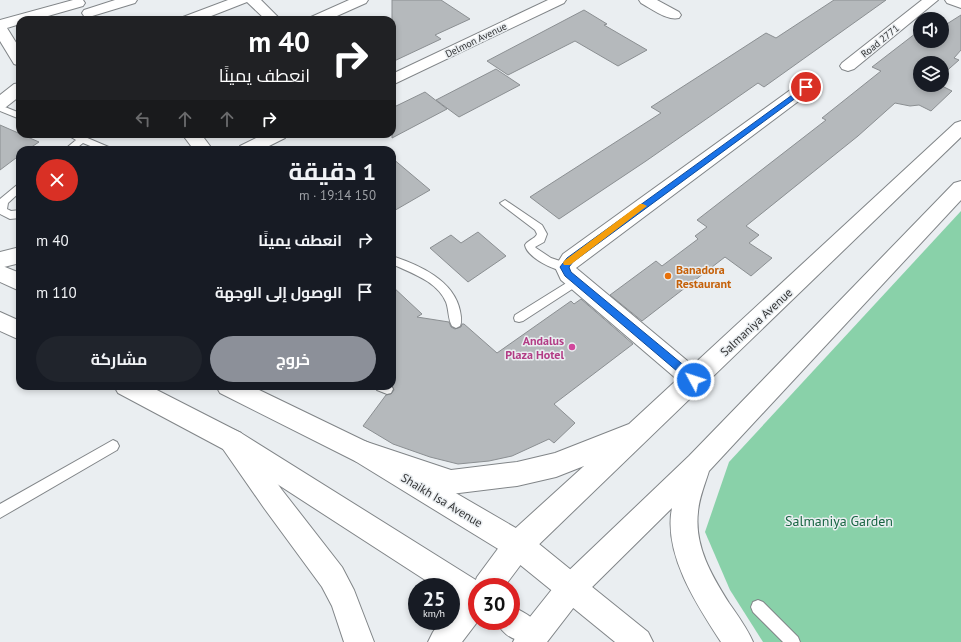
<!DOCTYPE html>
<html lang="ar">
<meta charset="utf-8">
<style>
:root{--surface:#171b24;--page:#20242c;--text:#f1f3f6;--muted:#9ea1a6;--accent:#8c9099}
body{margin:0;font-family:"PT Sans",Cairo,sans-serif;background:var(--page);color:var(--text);direction:rtl;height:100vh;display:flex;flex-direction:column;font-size:15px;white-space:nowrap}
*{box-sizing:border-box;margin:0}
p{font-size:13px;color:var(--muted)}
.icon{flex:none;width:22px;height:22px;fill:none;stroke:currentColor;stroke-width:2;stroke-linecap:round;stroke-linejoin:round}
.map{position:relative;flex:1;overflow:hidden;direction:ltr}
.drawer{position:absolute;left:16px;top:146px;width:380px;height:244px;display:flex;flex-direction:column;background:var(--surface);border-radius:12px;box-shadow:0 2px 6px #0003;direction:rtl}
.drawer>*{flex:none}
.hud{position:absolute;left:16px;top:16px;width:380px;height:122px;border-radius:12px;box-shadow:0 2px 6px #0003;direction:rtl;background:#202124;color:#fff;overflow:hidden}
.tools{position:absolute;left:913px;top:12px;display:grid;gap:8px}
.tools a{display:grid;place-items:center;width:36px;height:36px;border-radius:50%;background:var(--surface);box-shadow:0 2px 6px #0003;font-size:20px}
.speed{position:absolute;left:408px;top:578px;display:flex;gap:8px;font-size:20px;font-weight:700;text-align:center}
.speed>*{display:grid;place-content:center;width:52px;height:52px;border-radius:50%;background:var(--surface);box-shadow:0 2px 6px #0003;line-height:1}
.speed small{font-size:10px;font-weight:400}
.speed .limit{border:6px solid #d22;background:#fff;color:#111}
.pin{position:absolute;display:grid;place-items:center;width:34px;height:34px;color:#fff;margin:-17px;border:2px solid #fff;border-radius:50%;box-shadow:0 1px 4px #0007}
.me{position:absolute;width:44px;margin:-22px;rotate:310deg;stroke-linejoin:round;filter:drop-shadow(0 0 3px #0008)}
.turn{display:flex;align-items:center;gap:14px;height:84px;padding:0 20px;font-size:18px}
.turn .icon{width:52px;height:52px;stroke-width:2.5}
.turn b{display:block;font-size:28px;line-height:34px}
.lanes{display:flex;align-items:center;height:38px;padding:0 20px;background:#0003;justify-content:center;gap:20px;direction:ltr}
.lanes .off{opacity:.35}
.round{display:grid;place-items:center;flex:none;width:42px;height:42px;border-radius:21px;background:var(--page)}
.overview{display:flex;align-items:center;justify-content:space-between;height:68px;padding:0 20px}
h1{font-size:24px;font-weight:700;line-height:30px}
.action{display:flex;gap:8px;margin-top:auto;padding:8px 20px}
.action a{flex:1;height:46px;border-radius:24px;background:var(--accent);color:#fff;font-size:16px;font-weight:700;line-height:46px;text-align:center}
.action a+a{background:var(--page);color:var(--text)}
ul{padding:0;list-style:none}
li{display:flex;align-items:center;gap:12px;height:52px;padding:0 20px}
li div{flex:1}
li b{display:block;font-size:15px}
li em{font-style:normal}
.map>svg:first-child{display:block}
.green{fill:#89d1a9}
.building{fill:#b5b9bc;stroke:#8b8f92}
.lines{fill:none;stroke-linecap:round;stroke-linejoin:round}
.service-casing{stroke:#818588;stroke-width:2}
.minor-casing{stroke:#818588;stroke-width:2}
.tertiary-casing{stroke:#818588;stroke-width:2}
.secondary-casing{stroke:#818588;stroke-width:2}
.primary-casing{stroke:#818588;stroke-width:2}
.service{fill:#fff;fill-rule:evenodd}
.minor{fill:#fff;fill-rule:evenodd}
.tertiary{fill:#fff;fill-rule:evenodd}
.secondary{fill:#fff;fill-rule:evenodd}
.primary{fill:#fff;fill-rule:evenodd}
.route{fill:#1a73e8;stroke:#114b97}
.slow{fill:#f59e0b}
.food-dot{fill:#e8710a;stroke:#eaeef1;stroke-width:1.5}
.hotel-dot{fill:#d1479c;stroke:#eaeef1;stroke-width:1.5}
.labels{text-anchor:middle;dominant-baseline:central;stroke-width:3;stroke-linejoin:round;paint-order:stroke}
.far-street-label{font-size:10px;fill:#323334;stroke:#eaeef1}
.food-label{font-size:12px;font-weight:bold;fill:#c56008;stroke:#eaeef1;text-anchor:start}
.street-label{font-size:12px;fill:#323334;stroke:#eaeef1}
.hotel-label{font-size:12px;font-weight:bold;fill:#b23c85;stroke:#eaeef1;text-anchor:end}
.near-park-label{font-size:14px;fill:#176542;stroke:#eaeef1}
</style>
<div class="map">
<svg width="961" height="642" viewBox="0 0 961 642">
<rect width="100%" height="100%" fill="#eaeef1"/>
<!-- green -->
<path class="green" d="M 961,211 L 961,642 L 763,642 L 730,590 L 705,532 L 729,462 Z"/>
<!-- building -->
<path class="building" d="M 392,0 L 441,0 L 470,19 L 435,35 L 441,39 L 392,62 Z
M 834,0 L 886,0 L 764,87 L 758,83 L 646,161 L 559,219 L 530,197 L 661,113 L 651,107 L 718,64 L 766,33 L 776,38 Z
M 584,10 L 607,24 L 604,25 L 647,50 L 618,66 L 575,41 L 508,75 L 487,61 Z
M 961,15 L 961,50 L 954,58 L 959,60 L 942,75 L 942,63 L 920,63 L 920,85 L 940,85 L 952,91 L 931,111 L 919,105 L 910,106 L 895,103 L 858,136 L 746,226 L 759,235 L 749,243 L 772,258 L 751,276 L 725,257 L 642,321 L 610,295 L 656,261 L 662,266 L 698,239 L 695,236 L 707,227 L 697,220 L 826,120 L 822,118 L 881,71 L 872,67 L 920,30 L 920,41 L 942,41 L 942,27 Z
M 496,69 L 520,85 L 459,117 L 436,100 Z
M 425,92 L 447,109 L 392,138 L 392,108 Z
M 0,125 L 39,142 L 27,150 L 20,150 L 20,155 L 0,170 Z
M 392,158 L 430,190 L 392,212 Z
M 478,232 L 506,256 L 468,282 L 430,248 L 451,235 L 461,243 Z
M 392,286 L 422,314 L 417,317 L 449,322 L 451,327 L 455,329 L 461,327 L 462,324 L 464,324 L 497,353 L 571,301 L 574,304 L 581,299 L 633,344 L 554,404 L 575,423 L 554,443 L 549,439 L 512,456 L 489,461 L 458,464 L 430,457 L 393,444 L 363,426 L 386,395 L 391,394 L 394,390 L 392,385 Z"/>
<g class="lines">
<!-- service casing -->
<g class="service-casing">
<path id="service" d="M 0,105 L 20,113 L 20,119 L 0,111 Z
M 66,134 L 78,134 L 111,148 L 112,150 L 100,150 L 83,143 L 74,150 L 64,150 L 76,140 Z
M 20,184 L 20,192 L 8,203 L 7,209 L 11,211 L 20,210 L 20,218 L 10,219 L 0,214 L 0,199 L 17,185 Z
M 505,200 L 542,225 L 547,234 L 544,242 L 535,247 L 536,248 L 551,258 L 569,264 L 570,267 L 569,270 C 557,274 527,257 525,245 C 528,240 535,239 537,234 L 535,230 L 502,205 L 500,203 Z
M 392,256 C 419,265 454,280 460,311 C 461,316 462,322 460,326 L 456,328 L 452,326 C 448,319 449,310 446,302 C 437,281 411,273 392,264 Z
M 576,277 L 580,278 L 581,281 L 580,284 L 523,321 L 519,322 L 515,321 L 514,318 L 515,315 Z
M 375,386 L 391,386 L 393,389 L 391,393 L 387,394 L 377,390 Z
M 113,440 L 117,442 L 119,446 L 117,450 L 0,518 L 0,504 Z
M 758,600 L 763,602 L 798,637 L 800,642 L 783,642 L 753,612 L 751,607 L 753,602 Z"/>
</g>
<!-- minor casing -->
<g class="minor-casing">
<path id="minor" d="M 73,0 L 83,0 L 85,3 L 83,6 L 34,20 L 20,20 L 20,24 L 7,28 L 20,49 L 20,66 L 14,64 L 0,41 L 0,20 Z
M 115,0 L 137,0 L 135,3 L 89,17 L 84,16 L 82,13 L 84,10 Z
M 228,0 L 261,0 L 281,20 L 266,20 L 247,2 L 201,20 L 181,20 L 183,17 Z
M 349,0 L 368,0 L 366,3 L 328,20 L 309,20 L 311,17 Z
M 548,0 L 566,0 L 564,3 L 392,85 L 392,74 Z
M 639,0 L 657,0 L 679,12 L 681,15 L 679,18 C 667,21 652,9 641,3 Z
M 922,0 L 938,0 L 854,69 L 848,71 L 842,69 L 840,66 L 842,63 Z
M 945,0 L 961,0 L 961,8 L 947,3 Z
M 806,82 L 812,83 L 814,87 L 812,91 L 576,268 L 702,373 L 706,380 L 702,387 L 694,390 L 686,387 L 561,280 L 555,267 L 563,254 L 800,83 Z
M 20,83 L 20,96 L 6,107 L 0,108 L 0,95 L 14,84 Z
M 182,134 L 201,134 L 213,150 L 194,150 Z
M 264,134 L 288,134 L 285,138 L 261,150 L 237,150 L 240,146 Z
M 20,247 L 20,263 L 0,268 L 0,252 Z"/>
</g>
<!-- tertiary casing -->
<g class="tertiary-casing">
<path id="tertiary" d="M 571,574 L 581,578 L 648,632 L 653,642 L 615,642 L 561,598 L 557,588 L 561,578 Z"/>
</g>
<!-- secondary casing -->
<g class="secondary-casing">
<path id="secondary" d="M 0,265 L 20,273 L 20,291 L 0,282 Z
M 0,312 L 20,321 L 20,340 L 0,331 Z
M 114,386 L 149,386 L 241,433 L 487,587 L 477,587 L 477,611 L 467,607 L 451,597 L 451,587 L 436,587 L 223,449 L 118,393 Z
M 216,386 L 251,386 L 373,445 L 528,535 L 581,578 L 585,588 L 581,598 L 571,602 L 561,598 L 508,555 L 355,461 L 220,393 Z
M 511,606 C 526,613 540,621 547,636 L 544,642 C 521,642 507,642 496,621 L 511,621 Z"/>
</g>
<!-- primary casing -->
<g class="primary-casing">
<path id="primary" d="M 961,121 L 961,137 L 528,555 L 504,587 L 477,587 L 477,621 L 478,621 L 462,642 L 428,642 L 433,632 L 441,621 L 451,621 L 451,609 L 467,590 L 473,587 L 477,577 L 508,535 L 584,466 L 556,477 L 517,486 L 451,494 L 355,461 L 351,453 L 355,445 L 364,441 L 451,470 L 517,462 L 555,453 L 629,424 L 955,123 Z
M 961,181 L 961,200 L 709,471 C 705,484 699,498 698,512 C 694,546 712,576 729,603 C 738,616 747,628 753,642 L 721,642 C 697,605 663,554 672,508 L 581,598 L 547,642 L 513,642 L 518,632 L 561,578 L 689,456 L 954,183 Z
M 232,429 L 241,433 L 282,490 L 342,567 L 354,590 L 374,642 L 344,642 L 332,606 L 322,587 L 264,508 L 223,449 L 220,441 L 223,433 Z"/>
</g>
<!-- service -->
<use href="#service" class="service"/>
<!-- minor -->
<use href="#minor" class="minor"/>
<!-- tertiary -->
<use href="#tertiary" class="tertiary"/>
<!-- secondary -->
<use href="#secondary" class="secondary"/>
<!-- primary -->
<use href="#primary" class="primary"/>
</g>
<!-- route -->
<path class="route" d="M 806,85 L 808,86 L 808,89 L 573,262 L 569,267 L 571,272 L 698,377 L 699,380 L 698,383 L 694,384 L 691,383 L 565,276 L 560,267 L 567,258 Z"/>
<!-- slow -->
<path class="slow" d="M 640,204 L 643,204 L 647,206 L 570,265 L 564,265 L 563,263 L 564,261 Z"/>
<!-- markers -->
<circle class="food-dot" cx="668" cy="276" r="4"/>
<circle class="hotel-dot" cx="572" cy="347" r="4"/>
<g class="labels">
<!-- far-street labels -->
<g class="far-street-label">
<text transform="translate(476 40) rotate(-26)">Delmon Avenue</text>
<text transform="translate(880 41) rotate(-39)">Road 2771</text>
</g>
<!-- food labels -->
<g class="food-label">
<text x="676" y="269">Banadora<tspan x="676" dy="14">Restaurant</tspan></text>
</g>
<!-- street labels -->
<g class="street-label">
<text transform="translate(756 322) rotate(-43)">Salmaniya Avenue</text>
<text transform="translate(442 500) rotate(31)">Shaikh Isa Avenue</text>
</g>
<!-- hotel labels -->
<g class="hotel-label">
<text x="564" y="340">Andalus<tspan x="564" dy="14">Plaza Hotel</tspan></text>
</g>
<!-- near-park labels -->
<g class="near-park-label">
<text x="839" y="521">Salmaniya Garden</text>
</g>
</g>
</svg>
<div class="tools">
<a><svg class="icon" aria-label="sound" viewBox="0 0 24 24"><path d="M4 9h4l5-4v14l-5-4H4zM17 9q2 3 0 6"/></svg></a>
<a><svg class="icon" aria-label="layers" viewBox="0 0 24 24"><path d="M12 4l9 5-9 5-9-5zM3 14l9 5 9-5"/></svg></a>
</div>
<div class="speed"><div>25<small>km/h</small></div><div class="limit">30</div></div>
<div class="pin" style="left:806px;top:87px;background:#d93025"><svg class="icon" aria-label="arrive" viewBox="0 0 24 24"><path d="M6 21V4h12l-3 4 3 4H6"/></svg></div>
<svg class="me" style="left:694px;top:380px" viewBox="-20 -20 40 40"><circle r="17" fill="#1a73e8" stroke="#fff" stroke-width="3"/><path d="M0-11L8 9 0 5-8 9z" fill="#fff"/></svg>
<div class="hud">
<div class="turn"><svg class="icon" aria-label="right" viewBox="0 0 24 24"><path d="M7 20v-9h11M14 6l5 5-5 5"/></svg><div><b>40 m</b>انعطف يمينًا</div></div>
<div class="lanes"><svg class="icon off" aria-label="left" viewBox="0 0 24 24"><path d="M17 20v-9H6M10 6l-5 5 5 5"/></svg><svg class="icon off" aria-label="ahead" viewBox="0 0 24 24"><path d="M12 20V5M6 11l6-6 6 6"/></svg><svg class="icon off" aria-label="ahead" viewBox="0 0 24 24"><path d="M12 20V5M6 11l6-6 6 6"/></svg><svg class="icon" aria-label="right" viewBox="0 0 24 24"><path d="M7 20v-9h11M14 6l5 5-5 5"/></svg></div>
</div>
<section class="drawer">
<div class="overview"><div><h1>1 دقيقة</h1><p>150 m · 19:14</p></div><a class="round" style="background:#d93025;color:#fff"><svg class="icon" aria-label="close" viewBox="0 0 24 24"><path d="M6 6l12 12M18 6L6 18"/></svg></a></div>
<ul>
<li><svg class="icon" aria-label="right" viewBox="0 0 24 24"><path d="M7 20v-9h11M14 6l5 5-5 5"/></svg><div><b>انعطف يمينًا</b></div><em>40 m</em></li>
<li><svg class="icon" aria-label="arrive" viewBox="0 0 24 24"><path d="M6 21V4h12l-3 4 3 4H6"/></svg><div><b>الوصول إلى الوجهة</b></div><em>110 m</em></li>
</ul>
<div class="action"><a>خروج</a><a>مشاركة</a></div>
</section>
</div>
